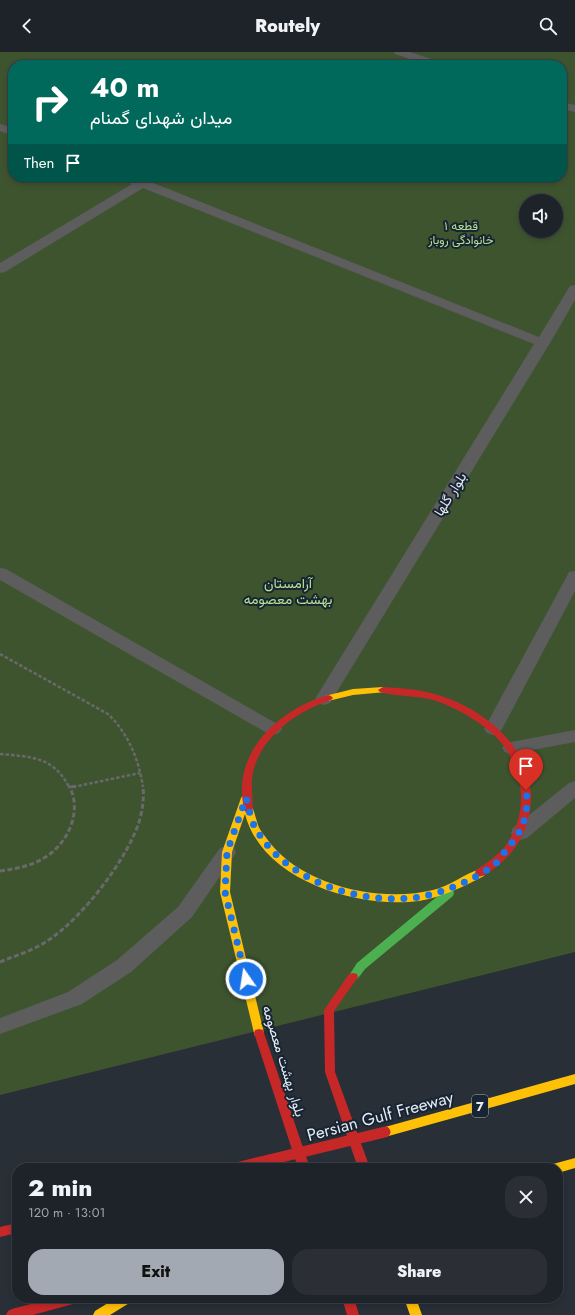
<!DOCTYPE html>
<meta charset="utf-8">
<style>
:root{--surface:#1e2329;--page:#2b2f35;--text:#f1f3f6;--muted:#a1a4a8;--line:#3c4046;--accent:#a2a9b2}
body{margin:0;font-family:Jost,Vazirmatn,sans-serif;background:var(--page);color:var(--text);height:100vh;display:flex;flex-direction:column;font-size:15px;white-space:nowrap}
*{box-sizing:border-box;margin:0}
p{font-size:13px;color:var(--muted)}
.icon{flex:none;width:22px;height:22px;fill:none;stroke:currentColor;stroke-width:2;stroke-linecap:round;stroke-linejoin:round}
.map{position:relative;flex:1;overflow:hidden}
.side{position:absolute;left:12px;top:1111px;width:551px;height:140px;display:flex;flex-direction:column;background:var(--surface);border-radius:16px;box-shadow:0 2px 6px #0003,0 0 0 1px var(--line)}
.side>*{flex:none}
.banner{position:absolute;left:8px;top:8px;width:559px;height:122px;border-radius:16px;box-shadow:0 2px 6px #0003,0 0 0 1px var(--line);background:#00695c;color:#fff;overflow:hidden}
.tools{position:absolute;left:519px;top:142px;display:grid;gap:8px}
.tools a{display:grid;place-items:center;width:44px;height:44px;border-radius:50%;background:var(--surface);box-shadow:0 2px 6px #0003,0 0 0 1px var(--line);font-size:20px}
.pin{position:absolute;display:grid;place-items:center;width:34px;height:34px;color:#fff;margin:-41px -17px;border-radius:50% 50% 50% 0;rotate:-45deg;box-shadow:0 0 4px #0007}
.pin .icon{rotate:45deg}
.me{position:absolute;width:44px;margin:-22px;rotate:347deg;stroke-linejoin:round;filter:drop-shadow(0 0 3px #0008)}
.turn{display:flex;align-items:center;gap:14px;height:84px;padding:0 16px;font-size:18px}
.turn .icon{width:52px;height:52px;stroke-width:2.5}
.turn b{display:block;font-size:28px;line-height:34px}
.then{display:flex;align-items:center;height:38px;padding:0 16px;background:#0003;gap:8px;font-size:15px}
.round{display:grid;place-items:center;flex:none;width:42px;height:42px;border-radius:16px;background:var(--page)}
.head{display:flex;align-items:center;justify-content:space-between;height:68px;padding:0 16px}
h1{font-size:24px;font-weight:800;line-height:30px}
.action{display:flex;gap:8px;margin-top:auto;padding:8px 16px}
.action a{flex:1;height:46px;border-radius:16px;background:var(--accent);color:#111;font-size:16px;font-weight:800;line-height:46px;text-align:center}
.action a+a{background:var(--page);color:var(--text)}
header{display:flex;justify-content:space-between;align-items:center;height:52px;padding:0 16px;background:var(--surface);font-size:18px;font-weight:800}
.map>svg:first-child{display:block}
.green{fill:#3e542f;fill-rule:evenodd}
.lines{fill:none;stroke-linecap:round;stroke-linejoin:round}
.path-far1{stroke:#67696a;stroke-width:2.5;stroke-dasharray:3.5 2;stroke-linecap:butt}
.path{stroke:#67696a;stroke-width:3;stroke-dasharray:5 2.5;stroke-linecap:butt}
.lane{fill:#5e5d5d;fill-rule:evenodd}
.fast{fill:#4caf50;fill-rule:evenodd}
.slow{fill:#ffc107;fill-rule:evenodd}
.jam{fill:#c62828;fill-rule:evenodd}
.jam-bridge{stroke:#c62828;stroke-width:11}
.route{stroke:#1a73e8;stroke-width:7;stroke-dasharray:0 12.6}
.labels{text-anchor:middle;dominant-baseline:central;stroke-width:4;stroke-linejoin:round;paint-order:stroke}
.far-park-label{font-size:12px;fill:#b3e292;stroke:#182432}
.shield{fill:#182432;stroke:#a6afba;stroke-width:1}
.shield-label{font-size:13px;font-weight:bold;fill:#e3ebf5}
.street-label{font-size:14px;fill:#e3ebf5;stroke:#182432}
.park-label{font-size:14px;fill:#b3e292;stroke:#182432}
.near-street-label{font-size:17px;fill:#e3ebf5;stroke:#182432}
</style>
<header><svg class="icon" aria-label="back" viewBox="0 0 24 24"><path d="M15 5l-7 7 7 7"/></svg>Routely<svg class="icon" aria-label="search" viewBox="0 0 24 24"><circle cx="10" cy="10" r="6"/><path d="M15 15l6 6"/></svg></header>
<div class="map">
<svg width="575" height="1263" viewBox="0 0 575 1263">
<rect width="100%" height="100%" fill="#282f37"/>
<!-- green -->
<path class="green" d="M 0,0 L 575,0 L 575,900 L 0,1043 ZM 13,13 L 562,13 L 562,125 L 13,125 ZM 526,149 L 556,149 L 556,179 L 526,179 Z"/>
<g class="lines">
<!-- path-far1 -->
<path class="path-far1" d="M 0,602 L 108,662 C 128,681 139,708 143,735
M 0,702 C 31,705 53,704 69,735
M 73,735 L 140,721"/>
<!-- path -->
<path class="path" d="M 71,735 L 78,734
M 0,819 C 15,817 31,814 44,806 C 68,792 83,759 69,734
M 0,910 C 17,903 35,898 50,887 C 83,865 129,805 140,767 C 143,755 144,745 143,734"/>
<!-- lane -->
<path class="lane" d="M 394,0 L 410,0 L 443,11 L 445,13 L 428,13 L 395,2 Z
M 562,50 L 575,53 L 575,60 L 562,57 Z
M 0,72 L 13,76 L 13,84 L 0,79 Z
M 120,125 L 137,125 L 146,128 L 539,285 L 570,234 L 575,233 L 575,248 L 550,291 L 330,651 L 324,653 L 318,651 L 315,647 L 534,292 L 143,136 L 5,220 L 0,221 L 0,211 L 132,132 L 122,128 Z
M 0,516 L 6,517 L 279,673 L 282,677 L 279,681 L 273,683 L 267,681 L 0,528 Z
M 575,519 L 575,539 L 502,677 L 499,681 L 493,683 L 487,681 L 484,677 L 567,524 L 569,520 Z
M 575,678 L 575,690 L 511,702 L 505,700 L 502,696 L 505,692 L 511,690 Z
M 575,729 L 575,746 L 527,786 L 520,788 L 513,786 L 511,781 L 513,776 L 569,731 Z
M 227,794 L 234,796 L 236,801 L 192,865 L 131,920 L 82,952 L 0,982 L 0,966 L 68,940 L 117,908 L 178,855 L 220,796 Z"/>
<!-- fast -->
<path class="fast" d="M 449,837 L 453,838 L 454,841 L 453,844 L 365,917 C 360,923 357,931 349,928 L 348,925 L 357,911 L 445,838 Z"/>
<!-- slow -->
<path class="slow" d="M 383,635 L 388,638 L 386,640 L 353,643 L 328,649 L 323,646 L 325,644 L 353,637 Z
M 246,742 L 249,743 L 251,746 L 248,755 L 252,755 C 255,761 256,767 258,773 C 260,779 266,785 270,791 C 304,834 381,851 433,838 C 450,834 464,822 480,817 L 484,818 L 485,821 L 484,824 C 463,835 442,845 419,849 C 358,857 262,829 245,762 L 232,800 L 230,840 L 264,981 L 263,984 L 259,985 L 255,984 L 254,981 L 220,840 L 222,800 L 241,746 L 243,743 Z
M 575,1022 L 575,1032 L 385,1085 L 381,1083 L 379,1080 L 381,1077 L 385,1075 Z
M 575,1106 L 575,1116 L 558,1121 L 558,1116 L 551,1116 L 553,1112 Z
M 116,1246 L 133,1246 L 131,1250 L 110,1263 L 93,1263 L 95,1259 Z
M 404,1246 L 416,1246 L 422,1263 L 410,1263 Z"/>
<!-- jam -->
<path class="jam" d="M 383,635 C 399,636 416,637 431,641 C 483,654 539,699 530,758 C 527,781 514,802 495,816 C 489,820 484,826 476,824 L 475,821 L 476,818 C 487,811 498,803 506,793 C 530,760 524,713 496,685 C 481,670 461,659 442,651 C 421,642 400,646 380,640 L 378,638 Z
M 328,643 L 331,644 L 333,646 L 331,648 C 296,659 256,688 252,727 C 251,734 254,757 252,761 L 246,761 C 242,753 242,742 242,733 C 245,688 287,655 328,643 Z
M 353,921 L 357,922 L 358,925 L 334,959 L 335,1020 L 370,1116 L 358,1116 L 325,1020 L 324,958 L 349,922 Z
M 259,977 L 263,978 L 264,981 L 310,1116 L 298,1116 L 254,981 L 255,978 Z
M 17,1171 L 17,1181 L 0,1185 L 0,1175 Z
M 53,1246 L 79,1246 L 77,1250 L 73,1252 L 33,1263 L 6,1263 L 8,1259 L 12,1257 Z
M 342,1246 L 354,1246 L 359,1263 L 347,1263 Z"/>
<!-- jam-bridge -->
<path class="jam-bridge" d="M 240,1115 L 385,1080"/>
</g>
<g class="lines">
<!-- route -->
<path class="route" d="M 246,927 L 225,840 L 227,800 L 246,746 C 249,755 250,767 255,775 C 284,829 361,854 419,845 C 445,840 472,829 494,813 C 499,809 503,802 507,797 C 523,778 529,763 526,738"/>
</g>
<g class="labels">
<!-- far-park labels -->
<g class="far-park-label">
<text x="461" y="174">قطعه ۱<tspan x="461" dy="14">خانوادگی روباز</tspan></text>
</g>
<!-- shield labels -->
<rect class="shield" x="472" y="1043" width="16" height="22" rx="3"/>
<g class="shield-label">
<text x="480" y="1054">7</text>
</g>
<!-- street labels -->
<g class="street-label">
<text transform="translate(450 442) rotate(-58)">بلوار گلها</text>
<text transform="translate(284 1009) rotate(73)">بلوار بهشت معصومه</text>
</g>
<!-- park labels -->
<g class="park-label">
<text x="288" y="531">آرامستان<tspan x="288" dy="16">بهشت معصومه</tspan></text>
</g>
<!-- near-street labels -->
<g class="near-street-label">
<text transform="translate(380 1064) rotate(-15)">Persian Gulf Freeway</text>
</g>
</g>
</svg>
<div class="tools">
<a><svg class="icon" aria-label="sound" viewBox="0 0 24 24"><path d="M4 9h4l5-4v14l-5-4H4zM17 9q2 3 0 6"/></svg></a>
</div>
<div class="pin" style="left:526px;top:738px;background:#d93025"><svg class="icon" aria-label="arrive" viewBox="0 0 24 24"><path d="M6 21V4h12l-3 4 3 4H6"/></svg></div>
<svg class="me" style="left:246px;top:927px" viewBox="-20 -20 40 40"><circle r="17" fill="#1a73e8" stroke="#fff" stroke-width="3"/><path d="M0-11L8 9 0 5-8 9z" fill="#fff"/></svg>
<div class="banner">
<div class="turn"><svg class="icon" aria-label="right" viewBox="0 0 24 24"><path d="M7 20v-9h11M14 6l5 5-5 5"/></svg><div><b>40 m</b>میدان شهدای گمنام</div></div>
<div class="then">Then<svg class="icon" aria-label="arrive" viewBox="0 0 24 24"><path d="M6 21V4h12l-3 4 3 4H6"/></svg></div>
</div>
<section class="side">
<div class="head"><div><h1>2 min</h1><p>120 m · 13:01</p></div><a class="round"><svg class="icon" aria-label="close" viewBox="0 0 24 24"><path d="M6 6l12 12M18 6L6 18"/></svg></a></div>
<div class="action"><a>Exit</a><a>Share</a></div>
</section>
</div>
